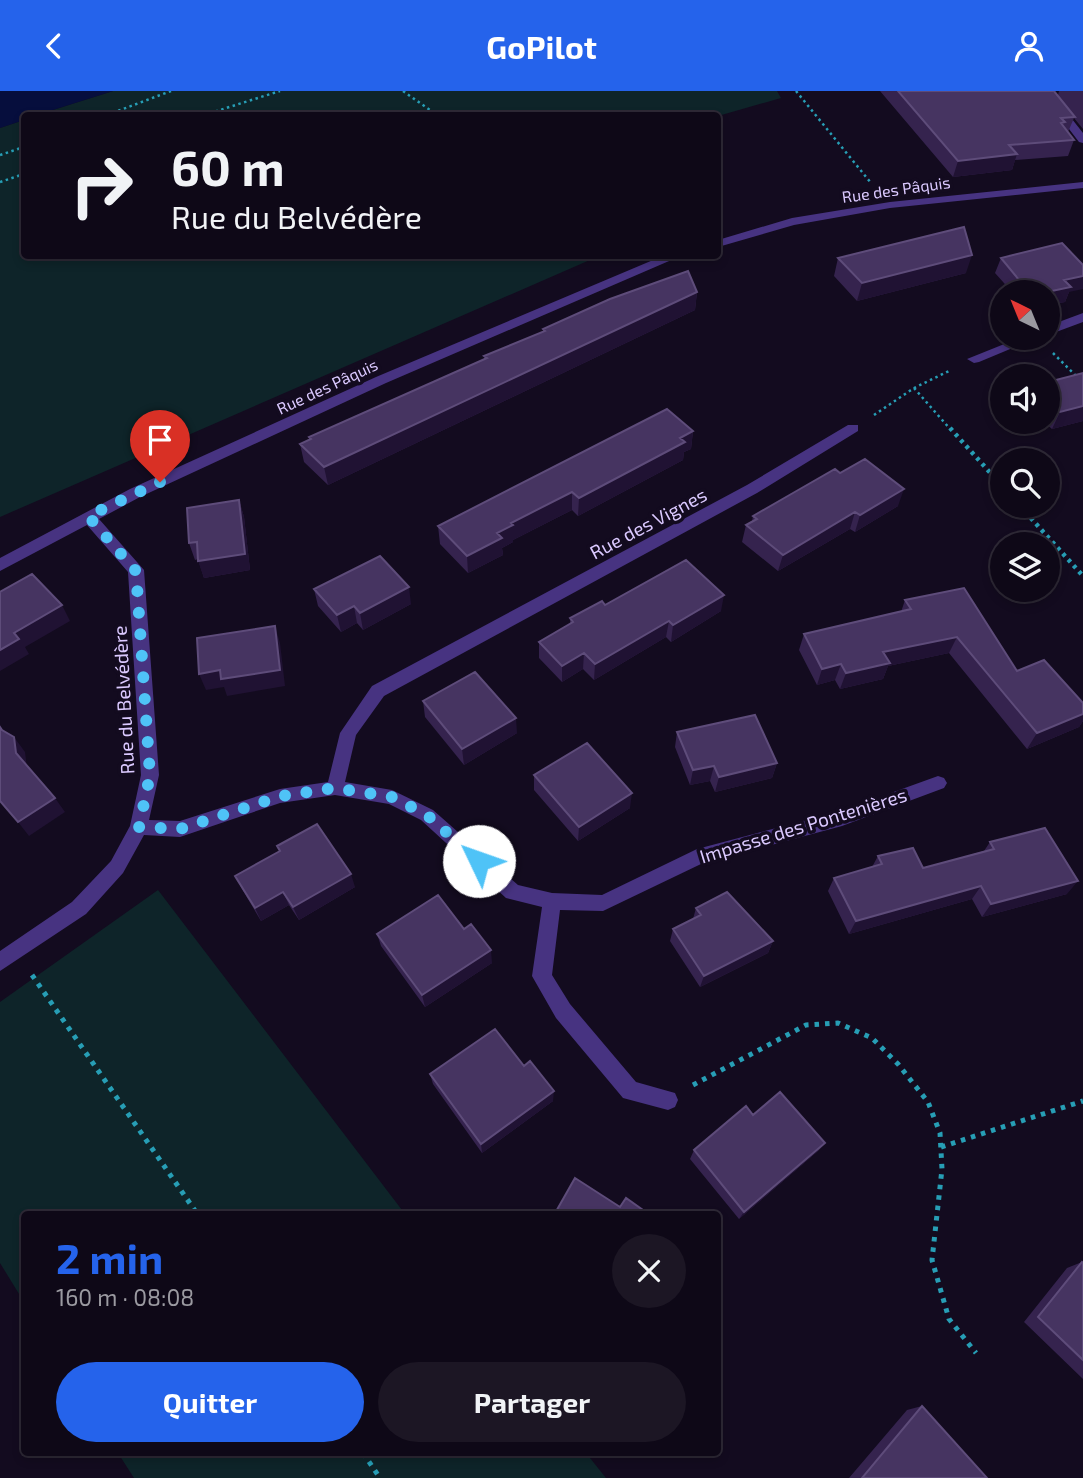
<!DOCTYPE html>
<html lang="fr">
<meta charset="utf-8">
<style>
:root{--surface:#0e0817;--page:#1c1624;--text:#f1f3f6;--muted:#9b9aa1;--line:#2e2936;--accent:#2563eb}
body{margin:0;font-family:"Exo 2",sans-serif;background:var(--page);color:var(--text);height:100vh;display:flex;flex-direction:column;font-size:26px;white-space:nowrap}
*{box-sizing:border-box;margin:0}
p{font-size:23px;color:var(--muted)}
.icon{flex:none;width:38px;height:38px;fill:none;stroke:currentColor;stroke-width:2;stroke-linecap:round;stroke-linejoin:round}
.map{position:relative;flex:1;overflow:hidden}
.details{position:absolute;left:21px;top:1120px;width:700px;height:245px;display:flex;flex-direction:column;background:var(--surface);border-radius:7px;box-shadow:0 4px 10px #0003,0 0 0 2px var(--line)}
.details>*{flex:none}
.banner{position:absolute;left:21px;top:21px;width:700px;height:147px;border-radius:7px;box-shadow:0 4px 10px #0003,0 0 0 2px var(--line);background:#0e0817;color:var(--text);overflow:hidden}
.needle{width:46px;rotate:317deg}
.fabs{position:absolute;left:990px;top:189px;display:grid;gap:14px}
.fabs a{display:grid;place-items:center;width:70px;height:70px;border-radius:50%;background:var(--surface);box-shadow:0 4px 10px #0003,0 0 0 2px var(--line);font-size:35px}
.pin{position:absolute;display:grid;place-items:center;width:60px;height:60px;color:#fff;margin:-72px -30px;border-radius:50% 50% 50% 0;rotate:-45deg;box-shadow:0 0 7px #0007}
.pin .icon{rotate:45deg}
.me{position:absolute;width:77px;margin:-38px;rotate:312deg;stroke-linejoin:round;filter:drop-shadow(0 0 5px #0008)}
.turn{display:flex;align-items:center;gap:24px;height:147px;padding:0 35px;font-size:32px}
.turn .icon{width:91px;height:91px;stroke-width:2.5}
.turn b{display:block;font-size:49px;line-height:60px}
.round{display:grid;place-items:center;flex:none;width:74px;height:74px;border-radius:37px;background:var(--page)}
.headline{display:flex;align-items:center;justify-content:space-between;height:119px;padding:0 35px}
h1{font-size:42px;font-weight:700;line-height:52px;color:var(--accent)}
.action{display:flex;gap:14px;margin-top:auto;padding:14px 35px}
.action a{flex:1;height:80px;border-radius:42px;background:var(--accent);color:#fff;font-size:28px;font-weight:700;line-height:80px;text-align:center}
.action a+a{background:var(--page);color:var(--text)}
header{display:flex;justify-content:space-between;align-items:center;height:91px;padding:0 35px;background:var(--accent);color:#fff;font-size:32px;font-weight:700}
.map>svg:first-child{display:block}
.green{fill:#0e2429}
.water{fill:#060e3d}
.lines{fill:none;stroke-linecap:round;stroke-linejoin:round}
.path-far2{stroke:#279eb5;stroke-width:2.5;stroke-dasharray:2.5 3.5;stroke-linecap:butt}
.path-far1{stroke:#279eb5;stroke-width:4.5;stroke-dasharray:3.5 4.5;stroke-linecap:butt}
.path{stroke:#279eb5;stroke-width:5;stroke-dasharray:4.5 6;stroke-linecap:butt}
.minor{fill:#473381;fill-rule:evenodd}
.wall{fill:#35234e}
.shaded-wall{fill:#201233}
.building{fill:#463461;stroke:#5e4c7a;stroke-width:2}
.route{stroke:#4fc3f7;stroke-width:12;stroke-dasharray:0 21.6}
.labels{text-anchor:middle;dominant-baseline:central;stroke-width:7;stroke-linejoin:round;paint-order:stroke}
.far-street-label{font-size:16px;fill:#dbc9ff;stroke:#130b1f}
.street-label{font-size:19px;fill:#dbc9ff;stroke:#130b1f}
</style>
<header><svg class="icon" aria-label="back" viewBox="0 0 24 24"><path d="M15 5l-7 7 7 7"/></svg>GoPilot<svg class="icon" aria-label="person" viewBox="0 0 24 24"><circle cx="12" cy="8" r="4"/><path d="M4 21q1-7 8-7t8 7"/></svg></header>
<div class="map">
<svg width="1083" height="1387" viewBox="0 0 1083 1387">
<rect width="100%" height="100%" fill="#130b1f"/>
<!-- green -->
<path class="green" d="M 113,0 L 777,0 L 781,7 L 718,25 L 37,24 Z
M 24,29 L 24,164 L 599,165 L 0,426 L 0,37 Z
M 158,799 L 405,1123 L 24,1124 L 24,1211 L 0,1172 L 0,911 Z
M 118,1362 L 586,1362 L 606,1387 L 134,1387 Z"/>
<!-- water -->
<path class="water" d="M 0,0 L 113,0 L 37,24 L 24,24 L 24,29 L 0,37 Z"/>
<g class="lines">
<!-- path-far2 -->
<path class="path-far2" d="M 403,0 L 437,24
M 796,0 L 871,92
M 107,24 L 171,0
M 204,24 L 280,0
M 0,64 L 24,56
M 0,91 L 24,83
M 1053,262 L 1083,292
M 914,297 L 951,339
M 874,324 L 914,297 L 951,279"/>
<!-- path-far1 -->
<path class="path-far1" d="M 950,337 L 1003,396
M 1020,415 L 1083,485"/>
<!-- path -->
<path class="path" d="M 32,884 L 198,1124
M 693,994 L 806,934 L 838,932 L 872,947 L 898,973 L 928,1011 L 940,1042 L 942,1078 L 932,1169 L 949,1228 L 976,1262
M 941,1056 L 1083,1010
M 363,1362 L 380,1387"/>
<!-- minor -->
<path class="minor" d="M 1040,0 L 1050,0 L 1083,42 L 1083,52 L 1079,51 Z
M 1083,91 L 1083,97 L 890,117 L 794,134 L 718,156 L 718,149 L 792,127 L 890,111 Z
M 665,164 L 683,164 L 386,292 L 140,406 L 99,428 L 144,479 L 159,684 L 149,729 L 180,730 L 280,698 L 328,691 L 340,642 L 372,595 L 747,394 L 848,334 L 858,334 L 858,340 L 757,402 L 384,605 L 356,644 L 345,691 L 392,699 L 433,719 L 518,794 L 552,802 L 602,804 L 697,758 L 841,720 L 938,685 L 944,687 L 947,692 L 944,697 L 842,735 L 701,773 L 603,820 L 560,819 L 552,884 L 570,913 L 636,991 L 675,1002 L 678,1009 L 675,1016 L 668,1019 L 623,1007 L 556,927 L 532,885 L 542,816 L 506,807 L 421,729 L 389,713 L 335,704 L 280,712 L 180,746 L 144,744 L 123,782 L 86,823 L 0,880 L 0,860 L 72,811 L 111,770 L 130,735 L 141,684 L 128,481 L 87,434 L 0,480 L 0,467 L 130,398 L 376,286 Z
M 1083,222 L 1083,231 L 1048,244 L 1048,235 Z
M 1019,247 L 1037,247 L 979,271 L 974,272 L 967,268 Z"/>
</g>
<!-- wall -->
<path class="wall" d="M 880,0 L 1054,0 L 1058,4 L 1059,0 L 1083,0 L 1083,38 L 1074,27 L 1068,41 L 1074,49 L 1068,65 L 1015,69 L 1012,79 L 953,86 Z
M 838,167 L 966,182 L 857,210 L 834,185 Z
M 1001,167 L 1069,201 L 1065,211 L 1048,214 L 1048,201 L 1012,201 L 995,182 Z
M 697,201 L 695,219 L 328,394 L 304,371 L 300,353 L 309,349 L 309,346 L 484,269 L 484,265 L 543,241 L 543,238 Z
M 1083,282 L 1083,330 L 1052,338 L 1044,331 L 1048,331 L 1048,291 Z
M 693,340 L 691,358 L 684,361 L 683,369 L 578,425 L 572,419 L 513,449 L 513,451 L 502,457 L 503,464 L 468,482 L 440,453 L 438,435 Z
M 840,382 L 898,415 L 855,441 L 850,438 L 778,480 L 742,451 L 746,434 L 752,430 L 753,425 Z
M 239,409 L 244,426 L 250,479 L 204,487 L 198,468 L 195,469 L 189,452 Z
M 314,498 L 411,513 L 363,539 L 357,532 L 341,541 L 318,515 Z
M 905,509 L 1017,580 L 1083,612 L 1083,630 L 1079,636 L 1027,658 L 949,562 L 888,575 L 883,588 L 840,598 L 835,589 L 817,594 L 799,559 L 804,543 L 901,521 Z
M 605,514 L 721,520 L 671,551 L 666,546 L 594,589 L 583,578 L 562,591 L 539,567 L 539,551 L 570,533 L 570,527 Z
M 423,610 L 517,642 L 464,674 L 425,626 Z
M 677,641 L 777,672 L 772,687 L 715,701 L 710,690 L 690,694 L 675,656 Z
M 534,684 L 630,717 L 578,750 L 534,699 Z
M 990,751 L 1067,803 L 982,826 L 972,808 L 849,843 L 828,800 L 834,787 L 872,776 L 878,765 L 923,777 L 984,760 Z
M 277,755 L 355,796 L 299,829 L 289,814 L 261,830 L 242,798 L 235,785 L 279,760 Z
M 696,817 L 773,850 L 768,862 L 700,896 L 670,850 L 673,838 L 693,828 Z
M 464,838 L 492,872 L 425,916 L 381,855 L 377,843 Z
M 524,975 L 553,1010 L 482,1062 L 433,993 L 430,983 Z
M 753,1024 L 825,1052 L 818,1060 L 739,1128 L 690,1068 L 694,1059 Z
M 1082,1171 L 1083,1172 L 1083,1288 L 1024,1231 L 1067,1177 Z
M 922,1315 L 987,1387 L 849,1387 L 907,1319 Z"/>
<!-- shaded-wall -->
<path class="shaded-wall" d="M 1017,63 L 1012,79 L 953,86 L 958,70 Z
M 972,164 L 966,182 L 857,210 L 862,192 Z
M 1083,185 L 1083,198 L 1069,201 L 1065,211 L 1048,214 L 1048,201 L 1064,189 Z
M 697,201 L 695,219 L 328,394 L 324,376 Z
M 1083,315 L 1083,330 L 1052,338 L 1060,321 Z
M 693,340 L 691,358 L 684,361 L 683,369 L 578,425 L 579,407 L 680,347 Z
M 904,398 L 898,415 L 855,441 L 860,424 Z
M 572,401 L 572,419 L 513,449 L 513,451 L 502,457 L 503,464 L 468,482 L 467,465 L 511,432 Z
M 239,409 L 244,426 L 250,479 L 204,487 L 198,470 Z
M 855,421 L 850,438 L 778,480 L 783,464 Z
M 409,496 L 411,513 L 363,539 L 360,522 Z
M 724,504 L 721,520 L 671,551 L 673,534 Z
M 62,514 L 70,530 L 25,556 L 29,563 L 0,580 L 0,559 L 14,542 Z
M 354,515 L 357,532 L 341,541 L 337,524 Z
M 669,530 L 666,546 L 594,589 L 595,573 Z
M 275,535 L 280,552 L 285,595 L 227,605 L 224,596 L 206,599 L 199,583 L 220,579 Z
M 957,546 L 949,562 L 888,575 L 883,588 L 840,598 L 846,582 L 883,561 Z
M 584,562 L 583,578 L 562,591 L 562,575 Z
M 841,573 L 835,589 L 817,594 L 822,578 Z
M 1083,623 L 1083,630 L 1079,636 L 1027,658 L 1037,642 Z
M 516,627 L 517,642 L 464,674 L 462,658 Z
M 14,646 L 25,661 L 27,677 L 16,662 Z
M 777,672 L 772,687 L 715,701 L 719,686 Z
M 714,675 L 710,690 L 690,694 L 693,679 Z
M 632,702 L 630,717 L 578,750 L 579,736 Z
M 55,707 L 65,721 L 29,745 L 18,731 Z
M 351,783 L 355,796 L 299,829 L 293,816 Z
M 1078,790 L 1067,803 L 982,826 L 991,813 Z
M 981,795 L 972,808 L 849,843 L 856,830 Z
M 283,801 L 289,814 L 261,830 L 255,817 Z
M 773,850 L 768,862 L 700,896 L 704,885 Z
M 491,859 L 492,872 L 425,916 L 422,904 Z
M 554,1000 L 553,1010 L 482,1062 L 481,1053 Z
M 825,1052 L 818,1060 L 739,1128 L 744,1121 Z"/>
<!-- building -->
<path class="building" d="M 898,0 L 1054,0 L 1075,26 L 1061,27 L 1065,31 L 1061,32 L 1074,49 L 1009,54 L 1017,63 L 958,70 Z
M 964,136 L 972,164 L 862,192 L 838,167 Z
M 1062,152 L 1083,174 L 1083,185 L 1064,189 L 1071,196 L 1047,201 L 1029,201 L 1001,167 Z
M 688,180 L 697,201 L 324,376 L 300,353 L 311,348 L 309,346 L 487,267 L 484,265 L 545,240 L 543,238 L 610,208 Z
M 1083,282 L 1083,315 L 1060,321 L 1048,309 L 1048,291 Z
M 667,318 L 693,340 L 680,347 L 685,351 L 579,407 L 572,401 L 511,432 L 513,434 L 497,442 L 502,447 L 467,465 L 438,435 Z
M 865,368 L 904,398 L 860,424 L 855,421 L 783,464 L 746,434 L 757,428 L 753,425 L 793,402 L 835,378 L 840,382 Z
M 239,409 L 245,463 L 198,470 L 197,451 L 189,452 L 187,417 Z
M 380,465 L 409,496 L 360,522 L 354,515 L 337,524 L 314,498 Z
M 686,469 L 724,504 L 673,534 L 669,530 L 595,573 L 584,562 L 562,575 L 539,551 L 573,531 L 570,527 L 602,510 L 605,514 Z
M 32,483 L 62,514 L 14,542 L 19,548 L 0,559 L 0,501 Z
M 964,497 L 1017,580 L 1044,569 L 1083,612 L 1083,623 L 1037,642 L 957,546 L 883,561 L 890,572 L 846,582 L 841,573 L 822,578 L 804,543 L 911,518 L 905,509 Z
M 275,535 L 280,579 L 221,588 L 220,579 L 199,583 L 197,547 Z
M 475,581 L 516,627 L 462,658 L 423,610 Z
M 755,624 L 777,672 L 719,686 L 714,675 L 693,679 L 677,641 Z
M 0,636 L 2,639 L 14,646 L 16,662 L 55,707 L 18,731 L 0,710 Z
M 587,652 L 632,702 L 579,736 L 534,684 Z
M 317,733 L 351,783 L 293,816 L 283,801 L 255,817 L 235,785 L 280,760 L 277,755 Z
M 1045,737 L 1078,790 L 991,813 L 981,795 L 856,830 L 834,787 L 882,773 L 878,765 L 913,757 L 923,777 L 994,758 L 990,751 Z
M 727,801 L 773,850 L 704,885 L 673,838 L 701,824 L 696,817 Z
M 438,804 L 464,838 L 471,833 L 491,859 L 422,904 L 377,843 Z
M 495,938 L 524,975 L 530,970 L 554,1000 L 481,1053 L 430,983 Z
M 780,1001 L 825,1052 L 744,1121 L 694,1059 L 746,1015 L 753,1024 Z
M 575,1087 L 620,1116 L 626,1107 L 650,1124 L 554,1124 Z
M 1082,1171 L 1083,1172 L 1083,1269 L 1038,1226 Z
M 922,1315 L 987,1387 L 862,1387 Z"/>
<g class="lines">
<!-- route -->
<path class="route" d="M 160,391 L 88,425 L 136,480 L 150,684 L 139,736 L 180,738 L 281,705 L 335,697 L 392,706 L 427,724 L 479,770"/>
</g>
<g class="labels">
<!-- far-street labels -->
<g class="far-street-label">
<text transform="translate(896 98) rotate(-8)">Rue des Pâquis</text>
<text transform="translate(327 295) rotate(-25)">Rue des Pâquis</text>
</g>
<!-- street labels -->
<g class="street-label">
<text transform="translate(648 432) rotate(-28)">Rue des Vignes</text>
<text transform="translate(123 609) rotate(-93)">Rue du Belvédère</text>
<text transform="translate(803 734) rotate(-17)">Impasse des Pontenières</text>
</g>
</g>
</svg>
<div class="fabs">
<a><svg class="needle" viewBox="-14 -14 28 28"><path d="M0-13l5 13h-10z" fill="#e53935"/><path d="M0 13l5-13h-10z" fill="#9b9aa1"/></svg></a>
<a><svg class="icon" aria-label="sound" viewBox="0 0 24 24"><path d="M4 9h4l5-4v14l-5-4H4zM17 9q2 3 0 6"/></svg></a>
<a><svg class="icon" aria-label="search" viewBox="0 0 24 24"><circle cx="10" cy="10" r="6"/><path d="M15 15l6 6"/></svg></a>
<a><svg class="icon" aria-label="layers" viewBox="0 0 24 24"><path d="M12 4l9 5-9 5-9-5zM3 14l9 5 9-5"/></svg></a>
</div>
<div class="pin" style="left:160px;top:391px;background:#d93025"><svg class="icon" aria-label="arrive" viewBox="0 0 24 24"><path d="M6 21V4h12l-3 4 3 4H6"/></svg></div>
<svg class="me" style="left:479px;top:770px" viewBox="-20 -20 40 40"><circle r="19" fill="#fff"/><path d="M0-13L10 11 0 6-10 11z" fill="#4fc3f7"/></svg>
<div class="banner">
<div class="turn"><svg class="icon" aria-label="right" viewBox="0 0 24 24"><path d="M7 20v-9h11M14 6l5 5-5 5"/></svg><div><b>60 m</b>Rue du Belvédère</div></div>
</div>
<section class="details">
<div class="headline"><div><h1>2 min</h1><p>160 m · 08:08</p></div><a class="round"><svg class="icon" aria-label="close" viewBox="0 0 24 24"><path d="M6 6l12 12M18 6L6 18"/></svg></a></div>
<div class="action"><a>Quitter</a><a>Partager</a></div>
</section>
</div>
